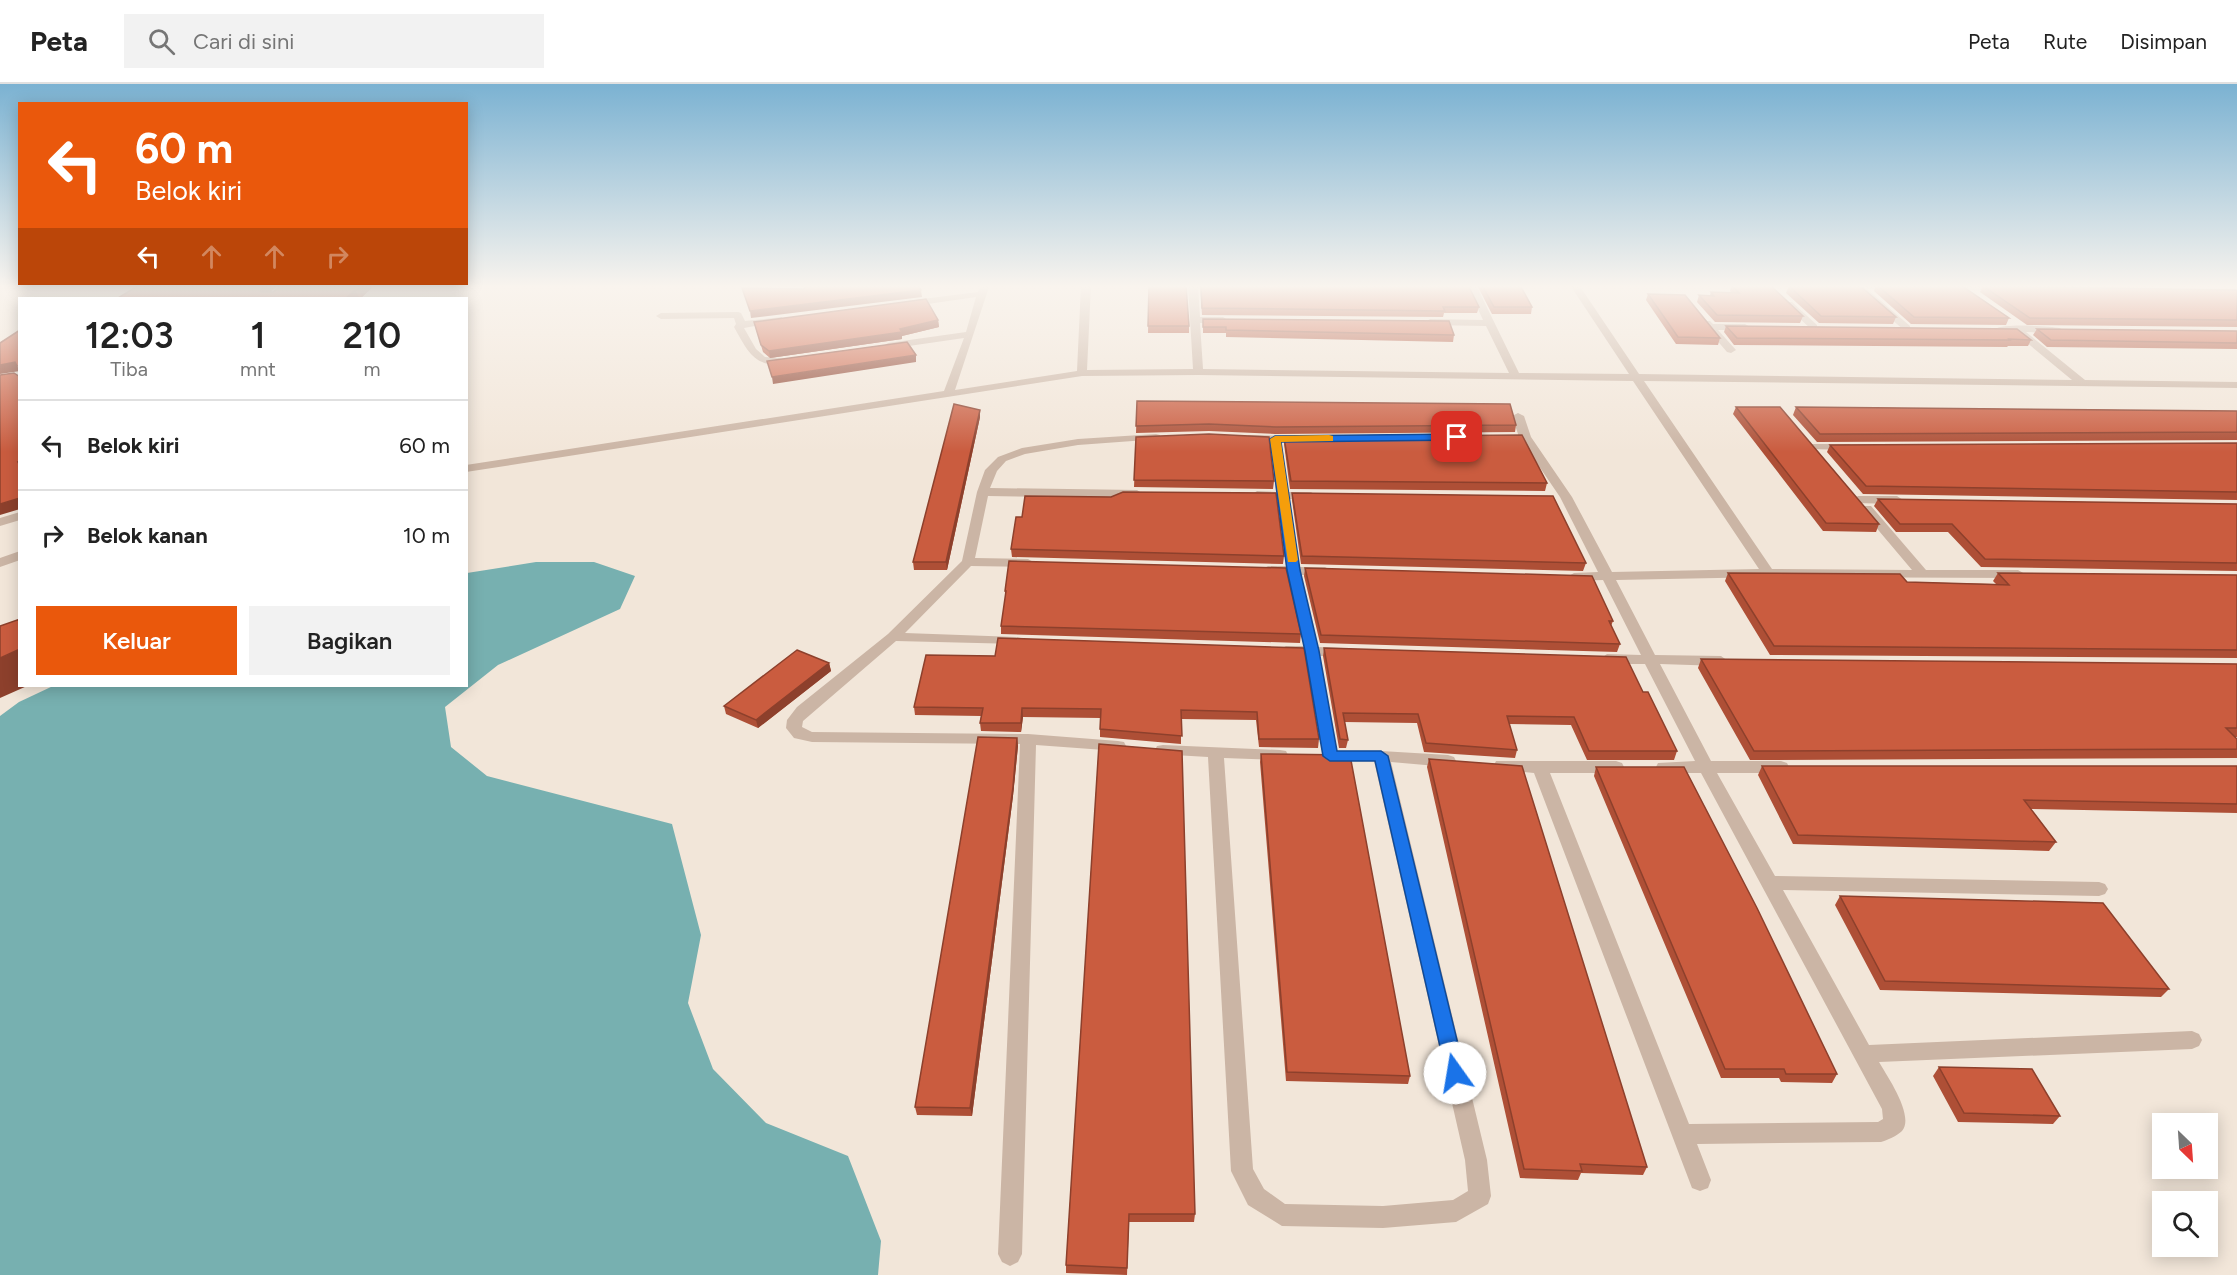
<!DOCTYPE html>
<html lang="id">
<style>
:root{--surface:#fff;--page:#f2f2f2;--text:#222;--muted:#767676;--line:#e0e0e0;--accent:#ea580c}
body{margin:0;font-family:Figtree,sans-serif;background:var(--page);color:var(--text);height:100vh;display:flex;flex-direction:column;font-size:22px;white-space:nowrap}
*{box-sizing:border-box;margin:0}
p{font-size:20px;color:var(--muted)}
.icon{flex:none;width:33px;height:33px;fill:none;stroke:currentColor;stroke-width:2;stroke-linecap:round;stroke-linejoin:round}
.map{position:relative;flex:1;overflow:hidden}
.sheet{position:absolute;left:18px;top:213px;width:450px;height:390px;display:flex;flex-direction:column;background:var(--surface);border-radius:0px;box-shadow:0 3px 15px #0003}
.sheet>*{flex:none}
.top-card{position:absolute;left:18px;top:18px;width:450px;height:183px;border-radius:0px;box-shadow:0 3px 15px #0003;background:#ea580c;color:#fff;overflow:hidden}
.needle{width:39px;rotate:155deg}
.buttons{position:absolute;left:2152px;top:1029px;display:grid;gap:12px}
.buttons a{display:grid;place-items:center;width:66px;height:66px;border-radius:0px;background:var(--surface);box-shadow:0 3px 15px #0003;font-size:30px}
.pin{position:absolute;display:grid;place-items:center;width:51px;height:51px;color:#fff;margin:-26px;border-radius:12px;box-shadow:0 3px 9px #0006}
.me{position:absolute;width:66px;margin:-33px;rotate:347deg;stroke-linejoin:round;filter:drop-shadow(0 0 4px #0008)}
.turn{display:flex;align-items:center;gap:21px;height:126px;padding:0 18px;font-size:27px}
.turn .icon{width:78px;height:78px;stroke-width:2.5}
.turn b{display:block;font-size:42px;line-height:51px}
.lanes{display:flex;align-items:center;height:57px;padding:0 18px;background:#0003;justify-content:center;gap:30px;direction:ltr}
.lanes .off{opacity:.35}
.eta{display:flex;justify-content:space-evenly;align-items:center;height:102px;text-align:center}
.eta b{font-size:36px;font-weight:600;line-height:42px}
.button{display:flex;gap:12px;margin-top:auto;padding:12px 18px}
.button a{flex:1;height:69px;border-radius:0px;background:var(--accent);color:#fff;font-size:24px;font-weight:600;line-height:69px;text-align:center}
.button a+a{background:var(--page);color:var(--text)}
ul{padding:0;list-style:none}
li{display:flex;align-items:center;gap:18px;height:90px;padding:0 18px;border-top:2px solid var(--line)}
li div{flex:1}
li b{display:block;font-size:22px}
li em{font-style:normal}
header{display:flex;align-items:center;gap:36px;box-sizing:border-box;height:84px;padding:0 30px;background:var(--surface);border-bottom:2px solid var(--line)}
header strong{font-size:28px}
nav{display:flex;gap:33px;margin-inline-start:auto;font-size:21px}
.search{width:420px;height:54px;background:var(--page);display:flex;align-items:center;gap:15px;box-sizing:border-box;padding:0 21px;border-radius:0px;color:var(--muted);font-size:22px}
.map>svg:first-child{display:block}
.water{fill:#77b0b0}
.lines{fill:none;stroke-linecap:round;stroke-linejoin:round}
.minor{fill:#cbb5a5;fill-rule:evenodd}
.wall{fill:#ae4f36}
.shaded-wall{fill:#8d402c}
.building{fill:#ca5c3f;stroke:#8d402c;stroke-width:1.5}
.route{fill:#1a73e8;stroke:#114b97;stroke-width:1.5}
.slow{fill:#f59e0b}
</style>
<header>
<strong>Peta</strong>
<div class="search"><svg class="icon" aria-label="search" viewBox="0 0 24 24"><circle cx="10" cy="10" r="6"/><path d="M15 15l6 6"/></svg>Cari di sini</div>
<nav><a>Peta</a><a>Rute</a><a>Disimpan</a></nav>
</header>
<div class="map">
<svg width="2237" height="1191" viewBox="0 0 2237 1191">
<rect width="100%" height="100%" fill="#f2e6d9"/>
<!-- water -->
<path class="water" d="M 536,478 L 594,478 L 635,492 L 620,525 L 498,581 L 445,623 L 451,663 L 487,692 L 672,740 L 701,851 L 688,919 L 713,985 L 766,1039 L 848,1072 L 881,1157 L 878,1191 L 0,1191 L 0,632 L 19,618 L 53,602 L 466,602 L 467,489 Z"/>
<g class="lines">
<!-- minor -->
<path class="minor" d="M 981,201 L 989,203 L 955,306 L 1077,287 L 1081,201 L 1091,201 L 1087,286 L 1193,285 L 1188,201 L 1198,201 L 1200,233 L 1223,233 L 1228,236 L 1223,239 L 1200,239 L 1203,285 L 1509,289 L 1486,242 L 1430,241 L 1425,238 L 1430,235 L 1483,236 L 1467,201 L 1476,201 L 1519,289 L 1629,290 L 1570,201 L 1579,201 L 1639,290 L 2072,296 L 2014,248 L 2000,248 L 1995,245 C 2004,239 2048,242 2060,244 L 2062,246 L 2057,249 L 2026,248 L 2085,296 L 2237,298 L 2237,304 L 1644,297 L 1772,485 L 1912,486 L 1863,428 L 1861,425 L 1863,422 L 1871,422 L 1926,486 L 2018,486 L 2025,490 L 2018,494 L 1768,493 L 1616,496 L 1655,571 L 1721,572 L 1728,577 L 1721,582 L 1660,580 L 1711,677 L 1781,677 L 1787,679 L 1789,683 L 1787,687 L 1781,689 L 1717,689 L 1775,792 L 2099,798 L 2105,800 L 2108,805 L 2105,810 L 2099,812 L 1783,806 L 1869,961 L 2192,947 L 2199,950 L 2202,956 L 2199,962 L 2192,965 L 1879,978 C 1887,992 1915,1032 1902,1047 C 1897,1052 1887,1056 1881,1058 L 1697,1060 L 1711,1096 L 1708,1104 L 1700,1107 L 1692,1104 L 1534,689 L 1496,685 L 1494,681 L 1496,677 L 1616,677 L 1622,679 L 1624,683 L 1622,687 L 1616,689 L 1550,689 L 1689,1040 L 1878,1038 L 1883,1035 L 1882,1025 L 1701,689 L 1664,689 L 1658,687 L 1656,683 L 1658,679 L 1695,677 L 1645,580 L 1607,580 L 1600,575 L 1607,570 L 1641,571 L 1603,496 L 1574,497 L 1567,493 L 1574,489 L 1598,488 L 1560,413 L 1519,353 L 1512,332 L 1518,329 L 1524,332 L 1531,353 L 1572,413 L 1612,488 L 1759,485 L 1633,297 L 1198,291 L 1082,292 L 466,388 L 466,381 L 944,307 L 964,254 L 888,265 L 883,262 L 888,259 L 966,248 L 976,213 L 907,223 L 902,220 L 907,217 L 978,208 Z
M 1860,201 L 1899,201 L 1895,205 L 1867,205 L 1910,242 L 1910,246 L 1904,246 L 1858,207 L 1856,205 Z
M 1940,201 L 2006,201 L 2008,203 L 2003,206 L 1943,206 L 1940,205 Z
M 1786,218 L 1792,218 L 1817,241 L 1817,245 L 1811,245 L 1786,222 Z
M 738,228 L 741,229 L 745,237 L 782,233 L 782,237 L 744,244 L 756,265 L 765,273 L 791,275 L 791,279 C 756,286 749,270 734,243 L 736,240 L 734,234 L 661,235 L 656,232 L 661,229 Z
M 1704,237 L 1710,237 L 1713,240 L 1745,240 L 1750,243 L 1745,246 L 1718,246 L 1736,266 L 1731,269 L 1727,268 L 1702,239 Z
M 1156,350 L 1160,351 L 1160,355 L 1078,361 L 1025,370 L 1006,377 L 997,387 L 990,404 L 1137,406 L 1143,410 L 1137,414 L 988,412 L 975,474 L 1028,475 L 1035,479 L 1028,483 L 971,482 L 905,549 L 1016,553 L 1021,554 L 1023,557 L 1021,560 L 896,557 L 803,637 L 802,643 L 812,648 L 1028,650 L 1118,657 L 1124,658 L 1126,662 L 1124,666 L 1118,667 L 1036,661 L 1022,1170 L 1018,1178 L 1010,1182 L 1002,1178 L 998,1170 L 1020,660 L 812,658 L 794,654 L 786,644 L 787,636 L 797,623 L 888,550 L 962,477 L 977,408 L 985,386 L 998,373 L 1022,364 L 1078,355 Z
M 1249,351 L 1303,352 L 1309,355 L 1303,358 L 1281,358 L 1288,408 L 1311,408 L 1317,412 L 1311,416 L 1289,415 L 1299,483 L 1325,483 L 1332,487 L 1325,491 L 1301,491 L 1318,563 L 1343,564 L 1350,568 L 1343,572 L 1320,572 L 1337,667 L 1381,667 L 1448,671 L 1454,673 L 1456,677 L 1454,681 L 1448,683 L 1391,678 L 1487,1076 L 1491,1112 L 1488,1120 L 1456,1138 L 1383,1144 L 1282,1142 L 1248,1121 L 1231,1087 L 1208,673 L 1157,670 L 1155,666 L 1157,662 L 1163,661 L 1280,666 L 1286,667 L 1288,671 L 1286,675 L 1280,676 L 1224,674 L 1253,1085 L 1264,1105 L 1285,1120 L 1383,1122 L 1453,1116 L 1468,1107 L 1465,1076 L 1374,677 L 1324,676 L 1305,571 L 1286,570 L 1279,566 L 1286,562 L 1304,562 L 1287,490 L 1268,490 L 1261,486 L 1268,482 L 1286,482 L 1277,415 L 1257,415 L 1251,411 L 1257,407 L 1276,408 L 1270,358 L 1245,356 L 1243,354 Z
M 1813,360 L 1849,360 L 1855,363 L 1849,366 L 1809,365 L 1809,361 Z
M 1858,412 L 1897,412 L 1903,416 L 1897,420 L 1854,419 L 1852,416 Z
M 20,428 L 20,436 L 0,442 L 0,434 Z
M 20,467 L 20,476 L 0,483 L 0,474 Z"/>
</g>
<!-- wall -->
<path class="wall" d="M 139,201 L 279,201 L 270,208 L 273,208 L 282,201 L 375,201 L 362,213 L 359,213 L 357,214 L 118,214 Z
M 1149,201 L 1189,242 L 1189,249 L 1148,249 Z
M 1200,201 L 1468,201 L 1479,223 L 1477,229 L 1444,229 L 1443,233 L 1202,231 Z
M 1477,201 L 1520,201 L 1532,223 L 1531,230 L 1492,230 Z
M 1732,201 L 1803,232 L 1800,239 L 1715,238 L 1697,218 L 1699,211 L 1710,211 L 1711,208 L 1731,208 L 1730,207 Z
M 1792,201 L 1859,201 L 1896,233 L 1893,240 L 1819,239 L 1786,209 L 1789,202 L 1793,202 Z
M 1876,201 L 2009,234 L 2006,241 L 1911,240 L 1874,207 Z
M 2148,201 L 2237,201 L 2237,202 Z
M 1983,202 L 2237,206 L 2237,243 L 2027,241 L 1980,208 Z
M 1648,210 L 1720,254 L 1718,261 L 1676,260 L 1646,216 Z
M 1203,235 L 1454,251 L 1453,258 L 1226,253 L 1226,249 L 1203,249 Z
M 938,236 L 939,243 L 902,252 L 902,255 L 770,274 L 763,268 L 754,238 Z
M 1726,242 L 2031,256 L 2028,262 L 2008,262 L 2007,263 L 1734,261 L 1724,248 Z
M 2037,245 L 2237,247 L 2237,265 L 2047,263 L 2033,251 Z
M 1137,317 L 1516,341 L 1515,348 L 1275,350 L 1209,347 L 1136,349 Z
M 1736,323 L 1879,440 L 1876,448 L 1823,447 L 1733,330 Z
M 1796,323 L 2237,327 L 2237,356 L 1817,358 L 1793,331 Z
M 980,326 L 980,333 L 947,486 L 914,486 L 913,478 Z
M 1136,353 L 1274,397 L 1273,405 L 1134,403 Z
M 1284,353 L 1547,399 L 1545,407 L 1290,405 L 1284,360 Z
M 2237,359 L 2237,416 L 1863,410 L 1827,368 L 1830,361 Z
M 1292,409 L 1586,479 L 1583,487 L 1301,480 L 1292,416 Z
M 1111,413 L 1284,472 L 1283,480 L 1012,473 L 1011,465 L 1022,433 Z
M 1878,415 L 2237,420 L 2237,487 L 1981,483 L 1948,448 L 1896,448 L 1874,422 Z
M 1305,484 L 1613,537 L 1611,542 L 1620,560 L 1617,568 L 1320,559 L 1304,492 Z
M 1728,489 L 1907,498 L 1996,500 L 1993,497 L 1998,489 L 2237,491 L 2237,574 L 1770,571 L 1725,497 Z
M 1005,507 L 1301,550 L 1300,559 L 1001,550 L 1001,542 L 1005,515 Z
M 1304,564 L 1319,655 L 1318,664 L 1259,663 L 1256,636 L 1181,635 L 1181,660 L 1100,653 L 1100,634 L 1023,633 L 1021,648 L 981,647 L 980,639 L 981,632 L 915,631 L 914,623 L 995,572 Z
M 1324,564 L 1643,608 L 1677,667 L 1674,676 L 1587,676 L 1571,641 L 1509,640 L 1517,666 L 1515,674 L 1424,668 L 1417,639 L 1344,638 L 1348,656 L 1346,664 L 1339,664 L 1323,572 Z
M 1701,575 L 2237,580 L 2237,653 L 2235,653 L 2237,655 L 2237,674 L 1750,676 L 1698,584 Z
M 829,579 L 831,587 L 758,644 L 726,630 L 724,622 Z
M 1017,654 L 1018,662 L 1013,712 L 972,1032 L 917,1031 L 915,1023 Z
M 1099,660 L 1195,1130 L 1194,1138 L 1129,1138 L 1127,1191 L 1066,1189 L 1066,1181 Z
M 1261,670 L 1410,992 L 1408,1000 L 1286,997 L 1260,678 Z
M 1429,675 L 1647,1083 L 1643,1091 L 1581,1089 L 1578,1096 L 1520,1094 L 1427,683 Z
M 1762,682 L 2237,682 L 2237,729 L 2031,725 L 2056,758 L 2049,767 L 1793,760 L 1758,691 Z
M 1596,683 L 1837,990 L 1832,999 L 1781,998 L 1779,994 L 1721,994 L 1594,692 Z
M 1840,812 L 2169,905 L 2161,913 L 1880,906 L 1835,821 Z
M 1939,983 L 2060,1032 L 2053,1040 L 1958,1038 L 1933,992 Z"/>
<!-- shaded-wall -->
<path class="shaded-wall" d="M 266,201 L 279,201 L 265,212 L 261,208 L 261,205 Z
M 364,201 L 375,201 L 362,213 L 359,205 Z
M 355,206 L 359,213 L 357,214 L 346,214 Z
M 921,206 L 922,213 L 751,234 L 750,227 Z
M 938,236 L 939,243 L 902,252 L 902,255 L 770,274 L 769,267 L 900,245 Z
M 916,271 L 916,278 L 773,300 L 772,293 Z
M 15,278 L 20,287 L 0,290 L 0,281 Z
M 980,326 L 980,333 L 947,486 L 946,478 Z
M 20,414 L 20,425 L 0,431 L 0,420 Z
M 20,565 L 20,602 L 27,602 L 0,614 L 0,574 Z
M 829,579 L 831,587 L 758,644 L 756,636 Z
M 1022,624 L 1023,633 L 1021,648 L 1021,639 Z
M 1017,654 L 1018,662 L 1013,712 L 972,1032 L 970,1024 Z"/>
<!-- building -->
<path class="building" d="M 139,201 L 266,201 L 261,205 L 261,208 L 273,208 L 282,201 L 364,201 L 359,205 L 355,206 L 346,214 L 118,214 Z
M 806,201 L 918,201 L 921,206 L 750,227 L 742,204 L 804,205 Z
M 1149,201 L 1186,201 L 1189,242 L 1148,242 Z
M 1201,201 L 1468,201 L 1479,223 L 1443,223 L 1445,227 L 1202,224 Z
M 1482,201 L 1520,201 L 1532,223 L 1494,223 Z
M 1732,201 L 1771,202 L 1803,232 L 1717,231 L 1699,211 L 1714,212 L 1711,208 L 1739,209 Z
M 1800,201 L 1859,201 L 1896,233 L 1821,232 L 1789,202 L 1801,203 Z
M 1877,201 L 1962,202 L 2009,234 L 1914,233 Z
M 1983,202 L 2237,206 L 2237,236 L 2030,234 Z
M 1648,210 L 1685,211 L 1720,254 L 1678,253 Z
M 926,215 L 938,236 L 900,245 L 902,248 L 769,267 L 761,261 L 754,238 Z
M 1203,235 L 1449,237 L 1454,251 L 1226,246 L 1226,243 L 1203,243 Z
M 1726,242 L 2017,245 L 2031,256 L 2009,255 L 2010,256 L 1737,254 Z
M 2037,245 L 2237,247 L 2237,259 L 2051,256 Z
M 20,246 L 20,282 L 17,282 L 15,278 L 0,281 L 0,259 Z
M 907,258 L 916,271 L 772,293 L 767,277 Z
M 14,289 L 20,293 L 20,378 L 18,378 L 20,382 L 20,414 L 0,420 L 0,291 Z
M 1137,317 L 1510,320 L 1516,341 L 1276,343 L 1209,340 L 1136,342 Z
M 954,320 L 980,326 L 946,478 L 913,478 Z
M 1736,323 L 1780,323 L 1879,440 L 1826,439 Z
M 1796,323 L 2237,327 L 2237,348 L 1820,350 Z
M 1209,350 L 1269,353 L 1274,397 L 1134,396 L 1136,353 Z
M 1522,351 L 1547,399 L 1291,397 L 1284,353 Z
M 2237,359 L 2237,408 L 1866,402 L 1830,361 Z
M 1123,408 L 1276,409 L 1284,472 L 1011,465 L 1016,433 L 1022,433 L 1025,412 L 1111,413 Z
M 1292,409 L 1553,412 L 1586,479 L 1302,472 Z
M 1878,415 L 2237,420 L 2237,479 L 1985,475 L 1952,440 L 1900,440 Z
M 1009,477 L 1286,484 L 1301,550 L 1001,542 L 1006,507 L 1005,507 Z
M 1305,484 L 1592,492 L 1613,537 L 1609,537 L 1620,560 L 1321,551 Z
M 1728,489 L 1900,490 L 1907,498 L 2009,501 L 1998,489 L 2237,491 L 2237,566 L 1774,562 Z
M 20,535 L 20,565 L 0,574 L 0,542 Z
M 998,554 L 1304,564 L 1319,655 L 1259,655 L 1257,628 L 1181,626 L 1182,652 L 1100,645 L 1101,625 L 1022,624 L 1021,639 L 980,639 L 983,624 L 914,623 L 926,571 L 995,572 Z
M 1324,564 L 1626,573 L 1643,608 L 1648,608 L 1677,667 L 1589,667 L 1574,633 L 1507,632 L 1517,666 L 1426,659 L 1418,630 L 1343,629 L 1348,656 L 1340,655 Z
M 797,566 L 829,579 L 756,636 L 724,622 Z
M 1701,575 L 2237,580 L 2237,644 L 2226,644 L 2237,655 L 2237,665 L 1754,667 Z
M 978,653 L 1017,654 L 1013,703 L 970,1024 L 915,1023 Z
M 1099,660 L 1182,667 L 1195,1130 L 1129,1130 L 1127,1184 L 1066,1181 Z
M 1261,670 L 1350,671 L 1410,992 L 1287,988 Z
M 1429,675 L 1522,682 L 1647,1083 L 1580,1080 L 1582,1087 L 1524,1085 Z
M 1762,682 L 2237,682 L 2237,720 L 2024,716 L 2056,758 L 1798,751 Z
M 1596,683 L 1684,683 L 1757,824 L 1837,990 L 1786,990 L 1784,985 L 1725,985 Z
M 1840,812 L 2103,819 L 2169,905 L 1885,897 Z
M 1939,983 L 2032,985 L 2060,1032 L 1964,1029 Z"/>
<!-- sky -->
<linearGradient id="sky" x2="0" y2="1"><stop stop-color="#7bb2d2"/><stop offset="0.55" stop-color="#f9f4ee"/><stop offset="1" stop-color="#f9f4ee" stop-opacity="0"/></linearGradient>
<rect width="2237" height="368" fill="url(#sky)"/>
<!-- route -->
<path class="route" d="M 1457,350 L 1461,351 L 1461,356 L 1281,358 L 1300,486 L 1319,567 L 1337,667 L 1381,667 L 1388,672 L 1465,989 L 1462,995 L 1455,997 L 1449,995 L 1446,989 L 1375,677 L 1330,677 L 1323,672 L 1305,567 L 1287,486 L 1270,355 L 1275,352 Z"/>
<!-- slow -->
<path class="slow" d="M 1329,351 L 1333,352 L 1333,357 L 1281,358 L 1298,476 L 1296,478 L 1288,478 L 1270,355 L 1275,352 Z"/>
</svg>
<div class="buttons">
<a><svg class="needle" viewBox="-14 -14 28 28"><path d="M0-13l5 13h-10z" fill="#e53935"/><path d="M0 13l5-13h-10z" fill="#767676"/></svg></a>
<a><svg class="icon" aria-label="search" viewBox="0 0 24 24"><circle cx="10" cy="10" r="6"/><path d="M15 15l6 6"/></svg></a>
</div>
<div class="pin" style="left:1457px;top:353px;background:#d93025"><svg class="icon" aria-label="arrive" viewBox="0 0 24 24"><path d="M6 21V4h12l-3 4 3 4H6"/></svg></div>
<svg class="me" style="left:1455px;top:989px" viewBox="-20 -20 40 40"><circle r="19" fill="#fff"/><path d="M0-13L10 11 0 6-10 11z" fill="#1a73e8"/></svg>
<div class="top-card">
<div class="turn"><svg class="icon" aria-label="left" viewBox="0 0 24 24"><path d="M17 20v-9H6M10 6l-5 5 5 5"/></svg><div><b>60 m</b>Belok kiri</div></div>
<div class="lanes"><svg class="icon" aria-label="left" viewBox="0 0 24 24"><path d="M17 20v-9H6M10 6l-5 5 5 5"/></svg><svg class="icon off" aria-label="ahead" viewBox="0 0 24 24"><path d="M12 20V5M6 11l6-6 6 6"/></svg><svg class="icon off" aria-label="ahead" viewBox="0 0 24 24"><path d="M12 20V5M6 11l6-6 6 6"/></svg><svg class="icon off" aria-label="right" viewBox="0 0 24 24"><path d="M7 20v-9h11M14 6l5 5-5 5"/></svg></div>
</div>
<section class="sheet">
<div class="eta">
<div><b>12:03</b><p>Tiba</p></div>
<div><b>1</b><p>mnt</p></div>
<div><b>210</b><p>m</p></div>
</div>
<ul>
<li><svg class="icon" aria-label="left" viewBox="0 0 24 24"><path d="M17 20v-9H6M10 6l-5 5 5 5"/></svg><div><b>Belok kiri</b></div><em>60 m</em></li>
<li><svg class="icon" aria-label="right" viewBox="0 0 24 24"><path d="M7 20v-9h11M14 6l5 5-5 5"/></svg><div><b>Belok kanan</b></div><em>10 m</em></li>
</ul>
<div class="button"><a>Keluar</a><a>Bagikan</a></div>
</section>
</div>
